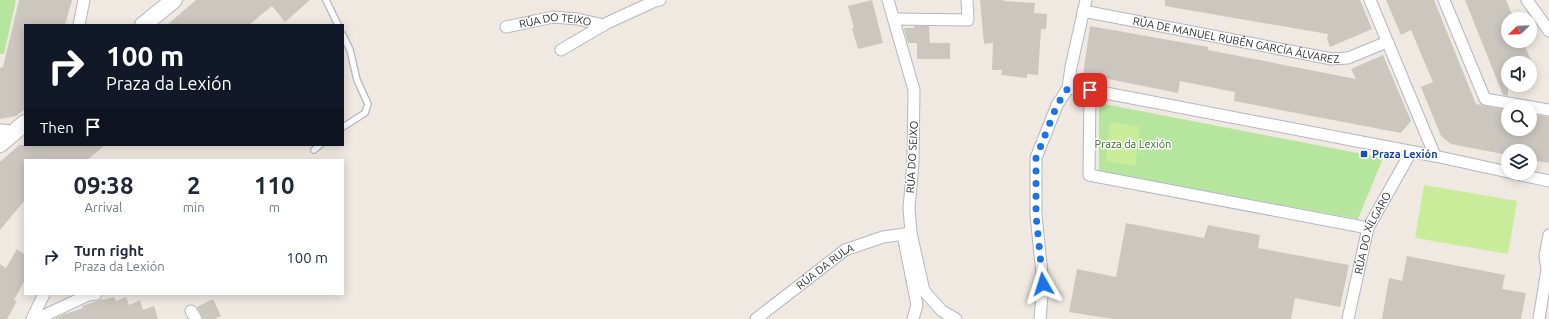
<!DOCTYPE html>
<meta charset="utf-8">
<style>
:root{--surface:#fff;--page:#f2f2f3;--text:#1f2937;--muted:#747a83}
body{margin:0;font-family:Ubuntu,sans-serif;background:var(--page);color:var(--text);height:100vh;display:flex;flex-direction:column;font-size:15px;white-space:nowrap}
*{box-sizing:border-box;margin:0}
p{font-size:13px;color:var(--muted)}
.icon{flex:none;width:22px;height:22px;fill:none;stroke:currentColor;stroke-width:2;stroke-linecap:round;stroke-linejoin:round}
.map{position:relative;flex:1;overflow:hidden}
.sheet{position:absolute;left:24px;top:159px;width:320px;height:136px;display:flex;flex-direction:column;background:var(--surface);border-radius:0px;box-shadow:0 2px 10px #0003}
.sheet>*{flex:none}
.hud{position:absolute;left:24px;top:24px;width:320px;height:122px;border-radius:0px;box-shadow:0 2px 10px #0003;background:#111827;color:#fff;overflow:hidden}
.needle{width:26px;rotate:247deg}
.controls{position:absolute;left:1501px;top:12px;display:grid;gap:8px}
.controls a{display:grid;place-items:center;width:36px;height:36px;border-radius:50%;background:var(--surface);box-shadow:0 2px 10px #0003;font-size:20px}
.pin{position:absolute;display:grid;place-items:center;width:34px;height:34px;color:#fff;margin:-17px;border-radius:8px;box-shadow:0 2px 6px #0006}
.me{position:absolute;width:44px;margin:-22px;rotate:354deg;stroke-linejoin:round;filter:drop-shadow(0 0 3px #0008)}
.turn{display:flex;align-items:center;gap:14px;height:84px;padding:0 16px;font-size:18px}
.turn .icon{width:52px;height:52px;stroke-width:2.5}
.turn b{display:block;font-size:28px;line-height:34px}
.then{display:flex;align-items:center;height:38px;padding:0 16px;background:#0003;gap:8px;font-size:15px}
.eta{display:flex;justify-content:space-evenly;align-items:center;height:68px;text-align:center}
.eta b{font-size:24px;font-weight:600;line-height:28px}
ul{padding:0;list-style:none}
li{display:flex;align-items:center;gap:12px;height:60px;padding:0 16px}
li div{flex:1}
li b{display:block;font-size:15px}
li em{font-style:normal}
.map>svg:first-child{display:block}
.green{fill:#b6e59e}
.pitch{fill:#c9ec9a}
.building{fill:#cbc7bf}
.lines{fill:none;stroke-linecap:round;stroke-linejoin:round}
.lane-casing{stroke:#b4b7c1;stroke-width:8}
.street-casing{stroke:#b4b7c1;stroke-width:13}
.secondary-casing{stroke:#b4b7c1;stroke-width:18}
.lane{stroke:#fff;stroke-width:5.5}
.street{stroke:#fff;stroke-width:11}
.secondary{stroke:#fff;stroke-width:16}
.route{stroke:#1a73e8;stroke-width:7;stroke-dasharray:0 12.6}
.transit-dot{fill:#1a4fb4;stroke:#fff;stroke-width:1.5}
.labels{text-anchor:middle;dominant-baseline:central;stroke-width:3;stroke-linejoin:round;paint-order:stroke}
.street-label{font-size:11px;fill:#2e2e2e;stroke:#fff}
.park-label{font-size:11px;fill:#2c6e1b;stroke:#fff}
.transit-label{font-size:11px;font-weight:bold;fill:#164399;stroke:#fff;text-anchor:start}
</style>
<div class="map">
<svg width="1549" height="319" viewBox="0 0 1549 319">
<rect width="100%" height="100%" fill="#efe9e1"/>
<!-- green -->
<path class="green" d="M 0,0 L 16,0 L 4,54 L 0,54 Z
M 1099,103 L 1383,158 L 1358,219 L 1099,172 Z"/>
<!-- pitch -->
<path class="pitch" d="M 1110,122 L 1140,127 L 1135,166 L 1106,161 Z
M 1424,185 L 1517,201 L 1508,254 L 1415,238 Z"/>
<!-- building -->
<path class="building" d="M 19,0 L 72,0 L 65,25 L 25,25 L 25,109 L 16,116 L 0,119 L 0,68 L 3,67 Z
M 196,0 L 310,0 L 285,22 L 272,6 L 249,25 L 167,25 Z
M 872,0 L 883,43 L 858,49 L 852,28 L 854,28 L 848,6 Z
M 980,0 L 1003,0 L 1003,1 L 1035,3 L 1034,13 L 1047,14 L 1046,29 L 1041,29 L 1038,75 L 1027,74 L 1027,78 L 1001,75 L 1002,70 L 992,70 L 993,43 L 984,44 Z
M 1165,0 L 1360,0 L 1372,29 L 1330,47 L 1327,39 L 1328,34 L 1165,6 Z
M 1386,0 L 1434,0 L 1476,104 L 1508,110 L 1508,129 L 1530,129 L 1530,114 L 1549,117 L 1549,163 L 1530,160 L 1530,151 L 1508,151 L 1508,155 L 1451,144 L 1441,136 L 1421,87 L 1433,82 L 1411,30 L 1401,35 Z
M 1465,0 L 1506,0 L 1514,19 L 1508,19 L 1508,41 L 1523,41 L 1532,63 L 1508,63 L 1508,96 L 1503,95 Z
M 914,26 L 929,26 L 930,43 L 950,43 L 950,59 L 917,59 L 917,43 L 908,43 L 905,33 L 904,28 L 914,28 Z
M 1090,26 L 1208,47 L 1208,50 L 1356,79 L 1351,69 L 1383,55 L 1411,121 L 1401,133 L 1234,101 L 1235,92 L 1180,81 L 1178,93 L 1083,74 Z
M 19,145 L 105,145 L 87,160 L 25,160 L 25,200 L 0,230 L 0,162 Z
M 1126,223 L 1204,238 L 1208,225 L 1260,235 L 1258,248 L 1349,265 L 1340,307 L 1295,298 L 1291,319 L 1113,319 L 1069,312 L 1077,269 L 1116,277 Z
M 17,249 L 25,255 L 25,280 L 14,300 L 17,301 L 7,319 L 0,319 L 0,264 L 6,268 Z
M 1407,256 L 1505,275 L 1502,289 L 1526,293 L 1521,319 L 1382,319 L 1389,278 L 1402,281 Z
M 114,297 L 116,301 L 126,297 L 129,305 L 140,300 L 143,310 L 154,306 L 158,319 L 56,319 L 56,318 L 62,315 L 83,308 L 82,306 L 103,299 L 103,300 Z
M 213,299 L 221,316 L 215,319 L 203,319 L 197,307 Z"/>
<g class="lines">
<!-- lane casing -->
<g class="lane-casing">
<path id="lane" d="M 326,0 L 338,25
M 343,35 L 350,50 L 357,80 L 368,104 L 365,113 L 343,127
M 314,150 L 320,145"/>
</g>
<!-- street casing -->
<g class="street-casing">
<g id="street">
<path d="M 888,0 L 914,90 L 913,163 L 909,208 L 911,233"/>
<path d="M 1370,0 L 1435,156"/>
<path d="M 1444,0 L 1485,99 L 1549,110"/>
<path d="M 1527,0 L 1549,31"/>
<path id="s1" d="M 1083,11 L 1332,59 L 1348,58 L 1387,42"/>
<path d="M 894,19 L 968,20 L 967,0"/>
<path d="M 79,25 L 84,0"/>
<path id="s2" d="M 506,27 L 553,17 L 577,19 L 604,25"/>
<path d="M 561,50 L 607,23 L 655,1 L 660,0"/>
<path d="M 1068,88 L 1090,90 L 1435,156 L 1508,172"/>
<path d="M 1090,90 L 1089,175 L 1368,228"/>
<path d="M 0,130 L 16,131"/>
<path d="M 1512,173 L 1549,181"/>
<path d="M 903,235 L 917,305 L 913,319"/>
<path d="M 191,311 L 196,319"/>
<path d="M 32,319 L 44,294"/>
<path d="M 37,319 L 88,295 L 96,294"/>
<path id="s3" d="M 756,319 L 845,250 L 883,237 L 911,233 L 924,291 L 942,311 L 956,319"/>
<path d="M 1040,319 L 1043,284 L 1036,215 L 1036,158 L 1057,105 L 1068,88 L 1071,67 L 1086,0"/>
<path id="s4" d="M 1348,319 L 1368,228 L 1411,152"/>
<path d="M 1539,319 L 1547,269 L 1545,256 L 1549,235"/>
</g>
</g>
<!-- secondary casing -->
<g class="secondary-casing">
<path id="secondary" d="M 143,25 L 174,0
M 0,144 L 25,123"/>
</g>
<!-- lane -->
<use href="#lane" class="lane"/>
<!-- street -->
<use href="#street" class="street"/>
<!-- secondary -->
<use href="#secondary" class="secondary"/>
</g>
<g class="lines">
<!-- route -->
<path class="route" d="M 1043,284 L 1036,215 L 1036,158 L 1057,105 L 1068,88 L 1090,90"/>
</g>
<!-- markers -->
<rect class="transit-dot" x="1360" y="150" width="8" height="8" rx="2"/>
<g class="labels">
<!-- street labels -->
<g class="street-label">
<text stroke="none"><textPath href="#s2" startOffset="50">RÚA DO TEIXO</textPath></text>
<text stroke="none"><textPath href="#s1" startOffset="156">RÚA DE MANUEL RUBÉN GARCÍA ÁLVAREZ</textPath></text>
<text transform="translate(912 157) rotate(-87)">RÚA DO SEIXO</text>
<text stroke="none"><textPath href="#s4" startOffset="90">RÚA DO XÍLGARO</textPath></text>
<text stroke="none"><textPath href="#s3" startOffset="87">RÚA DA RULA</textPath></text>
</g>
<!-- park labels -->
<g class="park-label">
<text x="1133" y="144">Praza da Lexión</text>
</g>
<!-- transit labels -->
<g class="transit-label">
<text x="1372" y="154">Praza Lexión</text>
</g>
</g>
</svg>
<div class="controls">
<a><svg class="needle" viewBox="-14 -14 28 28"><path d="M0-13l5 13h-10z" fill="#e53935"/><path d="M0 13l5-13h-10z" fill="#747a83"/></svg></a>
<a><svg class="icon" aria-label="sound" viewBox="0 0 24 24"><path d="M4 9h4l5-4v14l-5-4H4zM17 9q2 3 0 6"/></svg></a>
<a><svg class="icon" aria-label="search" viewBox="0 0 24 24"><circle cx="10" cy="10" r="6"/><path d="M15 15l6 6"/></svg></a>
<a><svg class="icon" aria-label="layers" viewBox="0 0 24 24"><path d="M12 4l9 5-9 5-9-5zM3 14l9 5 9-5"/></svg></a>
</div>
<div class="pin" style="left:1090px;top:90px;background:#d93025"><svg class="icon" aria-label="arrive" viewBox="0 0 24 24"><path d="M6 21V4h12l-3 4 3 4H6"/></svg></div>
<svg class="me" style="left:1043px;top:284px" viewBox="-20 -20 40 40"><path d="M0-17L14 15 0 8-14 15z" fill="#1a73e8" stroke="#fff" stroke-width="4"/></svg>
<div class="hud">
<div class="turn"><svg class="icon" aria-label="right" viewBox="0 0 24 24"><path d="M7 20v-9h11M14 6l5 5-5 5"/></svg><div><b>100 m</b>Praza da Lexión</div></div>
<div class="then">Then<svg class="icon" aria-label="arrive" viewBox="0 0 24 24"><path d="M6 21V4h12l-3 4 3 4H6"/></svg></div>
</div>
<section class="sheet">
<div class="eta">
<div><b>09:38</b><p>Arrival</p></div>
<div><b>2</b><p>min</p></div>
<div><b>110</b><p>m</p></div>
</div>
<ul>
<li><svg class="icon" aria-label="right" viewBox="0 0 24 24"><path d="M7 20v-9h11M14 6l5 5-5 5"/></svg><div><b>Turn right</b><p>Praza da Lexión</p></div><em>100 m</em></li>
</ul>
</section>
</div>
